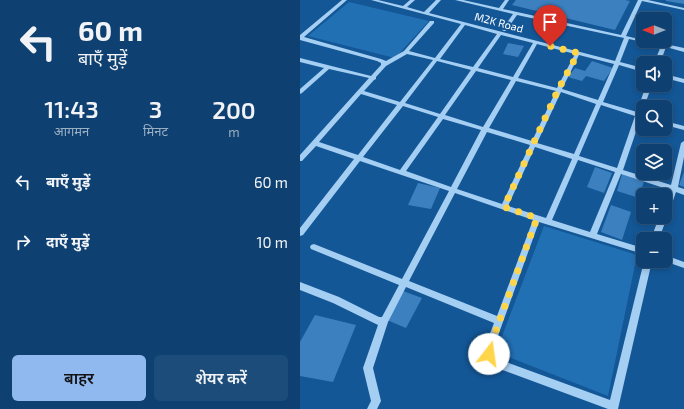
<!DOCTYPE html>
<html lang="hi">
<meta charset="utf-8">
<style>
:root{--surface:#0e4171;--page:#1c4c79;--text:#f1f3f6;--muted:#9bafc3;--line:#2e5a84;--accent:#90b9f0}
body{margin:0;font-family:"Exo 2","Noto Sans Devanagari",sans-serif;background:var(--page);color:var(--text);height:100vh;display:flex;flex-direction:column;font-size:15px;white-space:nowrap}
*{box-sizing:border-box;margin:0}
p{font-size:13px;color:var(--muted)}
.icon{flex:none;width:22px;height:22px;fill:none;stroke:currentColor;stroke-width:2;stroke-linecap:round;stroke-linejoin:round}
.map{position:relative;flex:1;overflow:hidden}
.sheet{display:flex;flex-direction:column;background:var(--surface);width:300px}
.sheet>*{flex:none}
.banner{background:#0e4171;color:var(--text);overflow:hidden}
.needle{width:26px;rotate:270deg}
.fabs{position:absolute;left:336px;top:12px;display:grid;gap:8px}
.fabs a{display:grid;place-items:center;width:36px;height:36px;border-radius:6px;background:var(--surface);box-shadow:0 2px 6px #0003,0 0 0 1px var(--line);font-size:20px}
.pin{position:absolute;display:grid;place-items:center;width:34px;height:34px;color:#fff;margin:-41px -17px;border-radius:50% 50% 50% 0;rotate:-45deg;box-shadow:0 0 4px #0007}
.pin .icon{rotate:45deg}
.me{position:absolute;width:44px;margin:-22px;rotate:15deg;stroke-linejoin:round;filter:drop-shadow(0 0 3px #0008)}
.turn{display:flex;align-items:center;gap:14px;height:84px;padding:0 12px;font-size:18px}
.turn .icon{width:52px;height:52px;stroke-width:2.5}
.turn b{display:block;font-size:28px;line-height:34px}
.eta{display:flex;justify-content:space-evenly;align-items:center;height:68px;text-align:center}
.eta b{font-size:24px;font-weight:600;line-height:28px}
.button{display:flex;gap:8px;margin-top:auto;padding:8px 12px}
.button a{flex:1;height:46px;border-radius:6px;background:var(--accent);color:#111;font-size:16px;font-weight:600;line-height:46px;text-align:center}
.button a+a{background:var(--page);color:var(--text)}
ul{padding:0;list-style:none}
li{display:flex;align-items:center;gap:12px;height:60px;padding:0 12px}
li div{flex:1}
li b{display:block;font-size:15px}
li em{font-style:normal}
main{display:flex;flex:1;min-height:0}
.map>svg:first-child{display:block}
.green{fill:#2270b4}
.building{fill:#3c80bf}
.lines{fill:none;stroke-linecap:round;stroke-linejoin:round}
.minor{fill:#a5cef3;fill-rule:evenodd}
.route{stroke:#ffd54a;stroke-width:7;stroke-dasharray:0 12.6}
.labels{text-anchor:middle;dominant-baseline:central;stroke-width:4;stroke-linejoin:round;paint-order:stroke}
.far-street-label{font-size:11px;fill:#fff;stroke:#135797}
</style>
<main>
<section class="sheet">
<div class="banner">
<div class="turn"><svg class="icon" aria-label="left" viewBox="0 0 24 24"><path d="M17 20v-9H6M10 6l-5 5 5 5"/></svg><div><b>60 m</b>बाएँ मुड़ें</div></div>
</div>
<div class="eta">
<div><b>11:43</b><p>आगमन</p></div>
<div><b>3</b><p>मिनट</p></div>
<div><b>200</b><p>m</p></div>
</div>
<ul>
<li><svg class="icon" aria-label="left" viewBox="0 0 24 24"><path d="M17 20v-9H6M10 6l-5 5 5 5"/></svg><div><b>बाएँ मुड़ें</b></div><em>60 m</em></li>
<li><svg class="icon" aria-label="right" viewBox="0 0 24 24"><path d="M7 20v-9h11M14 6l5 5-5 5"/></svg><div><b>दाएँ मुड़ें</b></div><em>10 m</em></li>
</ul>
<div class="button"><a>बाहर</a><a>शेयर करें</a></div>
</section>
<div class="map">
<svg width="384" height="409" viewBox="0 0 384 409">
<rect width="100%" height="100%" fill="#135797"/>
<!-- green -->
<path class="green" d="M 49,2 L 129,21 L 95,58 L 8,36 Z
M 244,226 L 337,255 L 308,396 L 196,352 Z"/>
<!-- building -->
<path class="building" d="M 216,0 L 325,0 L 330,1 L 315,30 L 212,5 Z
M 366,0 L 384,0 L 384,4 L 366,1 Z
M 208,43 L 224,46 L 218,57 L 203,54 Z
M 292,61 L 313,68 L 304,81 L 286,76 L 282,81 L 268,77 L 275,68 L 285,71 Z
M 295,167 L 312,173 L 304,193 L 287,187 Z
M 384,172 L 384,187 L 379,185 Z
M 322,174 L 344,181 L 339,198 L 317,191 Z
M 118,183 L 140,188 L 131,209 L 108,205 Z
M 311,205 L 331,212 L 322,240 L 301,232 Z
M 103,291 L 122,298 L 106,328 L 87,320 Z
M 15,315 L 56,325 L 33,382 L 0,376 L 0,342 Z"/>
<g class="lines">
<!-- minor -->
<path class="minor" d="M 42,0 L 47,0 L 4,37 L 81,59 L 86,61 L 104,51 L 130,21 L 134,21 L 134,23 L 109,51 L 135,58 L 161,24 L 71,0 L 78,0 L 103,6 L 110,0 L 115,0 L 107,7 L 124,12 L 136,0 L 141,0 L 129,13 L 315,61 L 324,38 L 217,15 L 206,31 L 204,31 L 202,30 L 213,14 L 155,0 L 163,0 L 199,8 L 205,0 L 209,0 L 203,9 L 321,35 L 338,0 L 348,0 L 384,8 L 384,10 L 342,1 L 326,36 L 343,40 L 343,41 L 351,41 L 384,48 L 384,52 L 366,47 L 360,63 L 354,63 L 361,46 L 329,39 L 320,62 L 343,68 L 343,72 L 319,65 L 303,102 L 337,112 L 346,85 L 352,85 L 344,107 L 343,107 L 342,114 L 343,114 L 343,118 L 341,117 L 323,170 L 371,185 L 381,143 L 384,141 L 384,157 L 378,187 L 384,189 L 384,195 L 376,192 L 369,212 L 368,214 L 365,215 L 367,217 L 359,239 L 351,239 L 359,217 L 365,217 L 365,203 L 370,190 L 321,174 L 297,234 L 343,248 L 343,254 L 239,222 L 195,344 L 195,355 L 203,361 L 310,400 L 344,261 L 352,261 L 318,409 L 308,409 L 197,368 C 178,356 188,340 194,323 L 106,287 L 88,322 L 73,368 L 81,401 L 77,409 L 67,409 L 71,401 L 63,368 L 78,325 L 33,303 L 0,290 L 0,282 L 39,297 L 79,317 L 82,317 L 99,285 L 11,249 L 10,247 L 11,245 L 14,244 L 102,279 L 149,191 L 60,161 L 3,235 L 0,236 L 0,228 L 54,159 L 16,146 L 2,161 L 0,161 L 0,155 L 69,78 L 29,69 L 2,93 L 0,94 L 0,89 L 24,68 L 0,62 L 0,58 L 71,76 L 81,65 L 81,63 L 77,61 L 0,40 L 0,35 ZM 165,25 L 197,34 L 173,67 L 140,59 ZM 201,35 L 233,43 L 213,77 L 178,68 ZM 237,44 L 275,54 L 257,88 L 218,78 ZM 107,54 L 133,60 L 100,102 L 64,91 L 74,80 L 76,79 L 76,77 L 86,66 ZM 279,55 L 314,64 L 298,100 L 262,89 ZM 137,61 L 171,70 L 140,114 L 105,103 ZM 176,71 L 211,80 L 183,127 L 145,115 ZM 216,81 L 256,91 L 232,141 L 189,128 ZM 261,92 L 296,104 L 274,154 L 237,143 ZM 61,94 L 97,105 L 58,155 L 19,142 ZM 301,105 L 335,116 L 317,168 L 279,156 ZM 103,106 L 138,117 L 100,170 L 63,157 ZM 143,119 L 181,130 L 151,187 L 106,171 ZM 187,132 L 230,145 L 202,204 L 157,189 ZM 235,147 L 272,159 L 246,218 L 208,206 ZM 278,160 L 315,172 L 290,232 L 252,220 ZM 155,193 L 233,220 L 197,316 L 109,281 Z
M 365,74 L 384,79 L 384,83 L 365,78 Z
M 365,121 L 384,126 L 384,130 L 365,125 Z
M 365,255 L 384,262 L 384,268 L 364,261 L 365,261 Z"/>
</g>
<g class="lines">
<!-- route -->
<path class="route" d="M 189,354 L 191,344 L 237,218 L 204,207 L 258,90 L 278,53 L 250,46"/>
</g>
<g class="labels">
<!-- far-street labels -->
<g class="far-street-label">
<text transform="translate(199 22) rotate(15)">M2K Road</text>
</g>
</g>
</svg>
<div class="fabs">
<a><svg class="needle" viewBox="-14 -14 28 28"><path d="M0-13l5 13h-10z" fill="#e53935"/><path d="M0 13l5-13h-10z" fill="#9bafc3"/></svg></a>
<a><svg class="icon" aria-label="sound" viewBox="0 0 24 24"><path d="M4 9h4l5-4v14l-5-4H4zM17 9q2 3 0 6"/></svg></a>
<a><svg class="icon" aria-label="search" viewBox="0 0 24 24"><circle cx="10" cy="10" r="6"/><path d="M15 15l6 6"/></svg></a>
<a><svg class="icon" aria-label="layers" viewBox="0 0 24 24"><path d="M12 4l9 5-9 5-9-5zM3 14l9 5 9-5"/></svg></a>
<a>+</a>
<a>−</a>
</div>
<div class="pin" style="left:250px;top:46px;background:#d93025"><svg class="icon" aria-label="arrive" viewBox="0 0 24 24"><path d="M6 21V4h12l-3 4 3 4H6"/></svg></div>
<svg class="me" style="left:189px;top:354px" viewBox="-20 -20 40 40"><circle r="19" fill="#fff"/><path d="M0-13L10 11 0 6-10 11z" fill="#ffd54a"/></svg>
</div>
</main>
